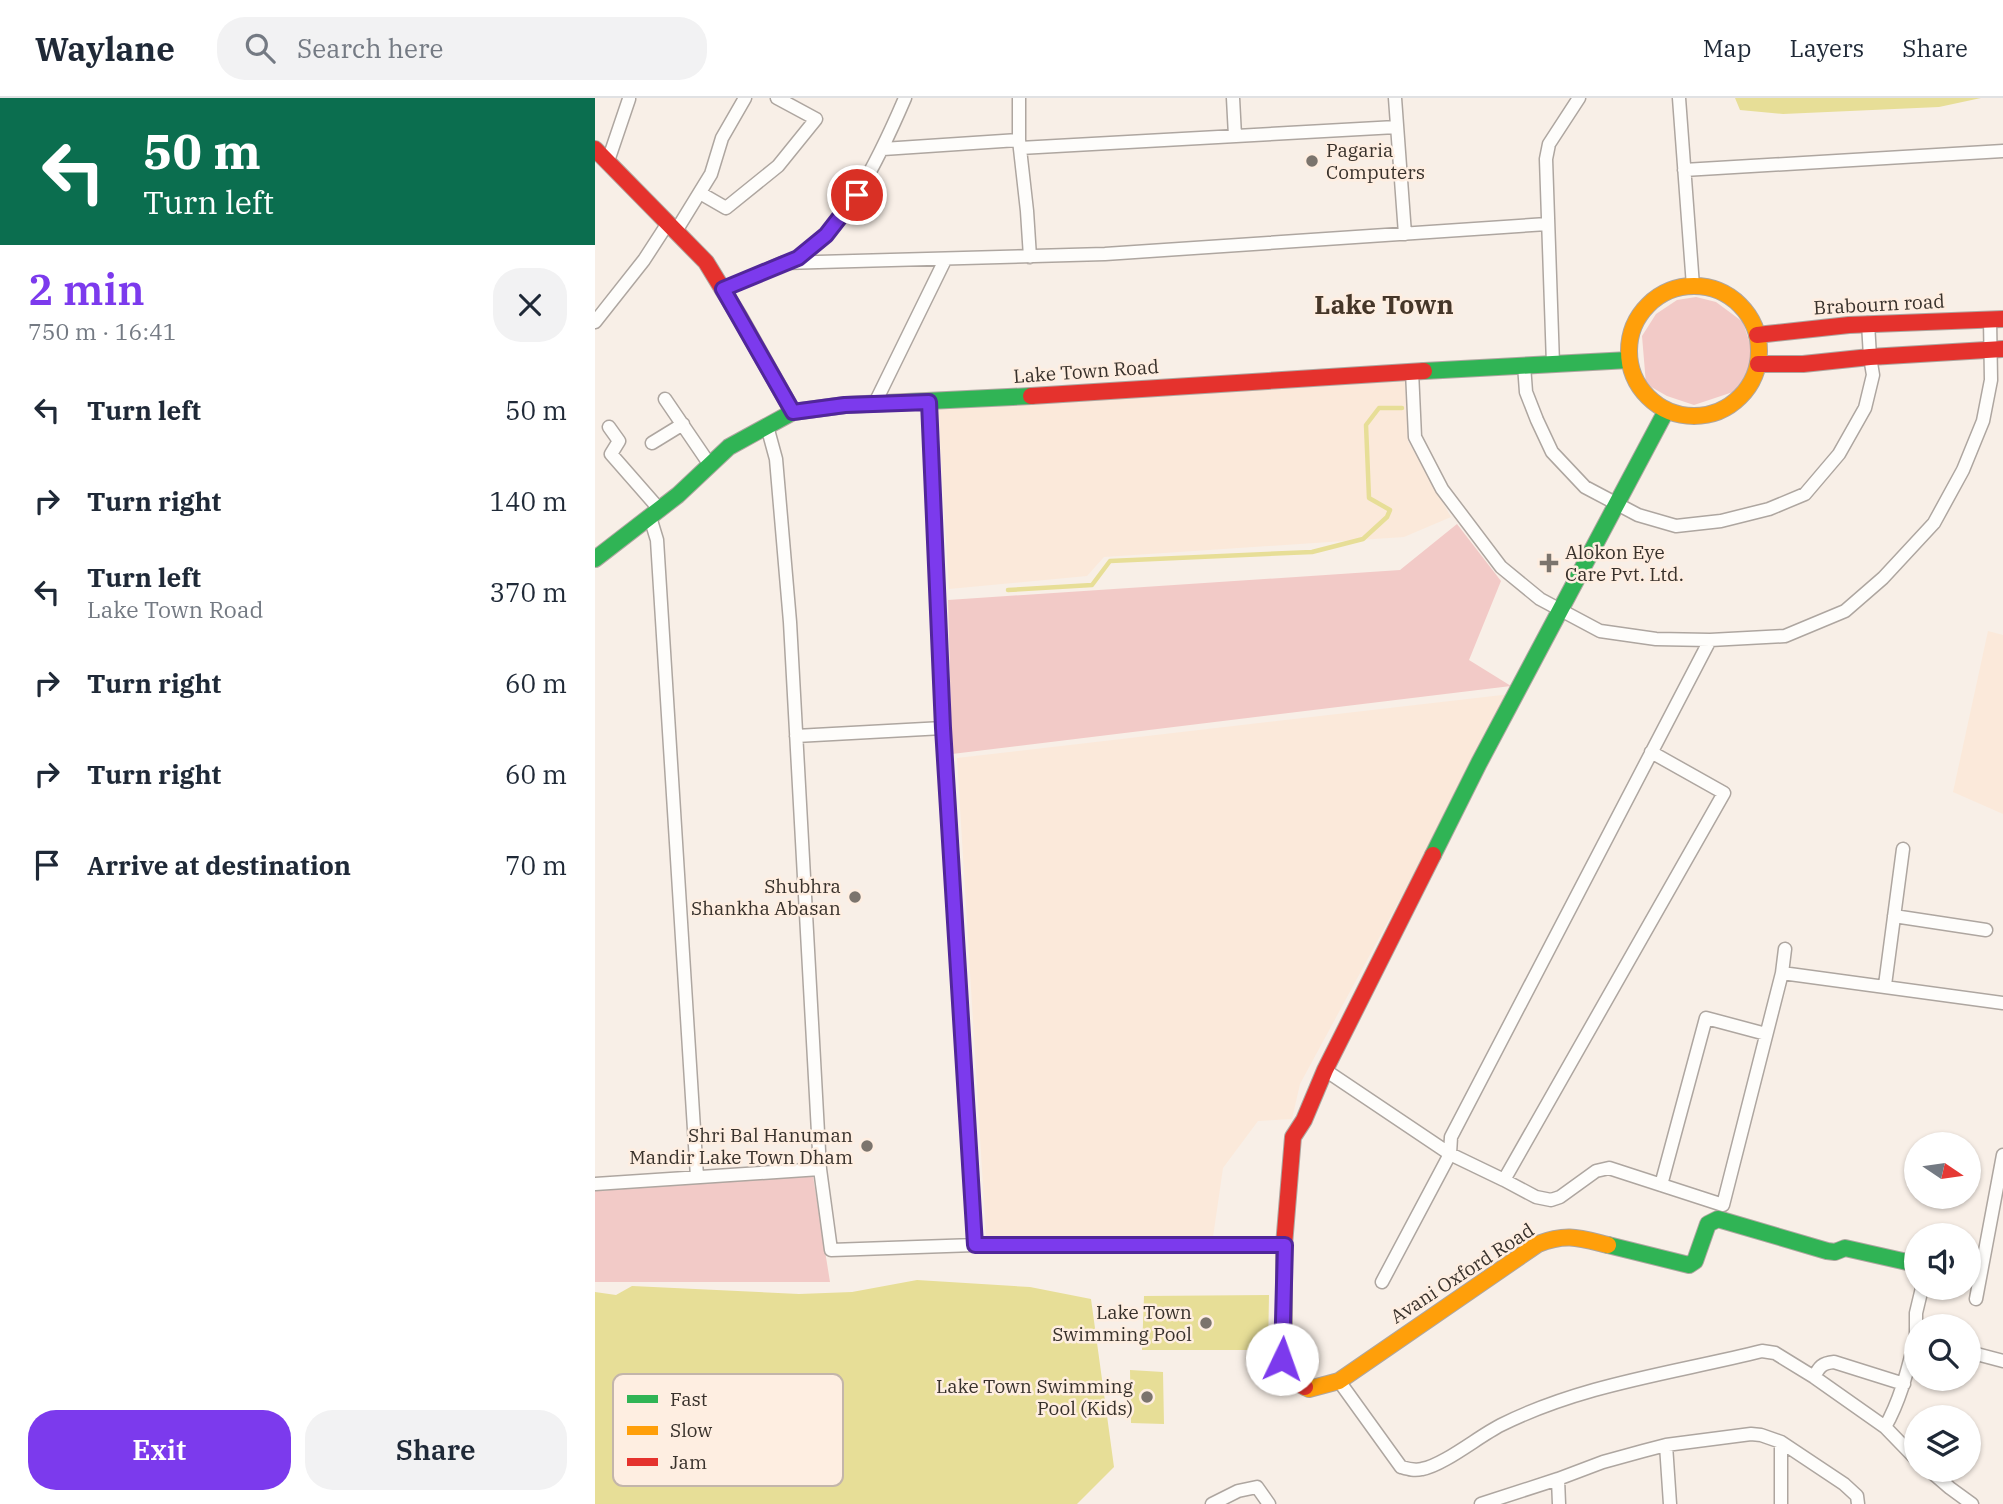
<!DOCTYPE html>
<meta charset="utf-8">
<style>
:root{--surface:#fff;--page:#f2f2f3;--text:#1f2937;--muted:#747a83;--line:#e0e1e3;--accent:#7c3aed}
body{margin:0;font-family:"IBM Plex Serif",serif;background:var(--page);color:var(--text);height:100vh;display:flex;flex-direction:column;font-size:26px;white-space:nowrap}
*{box-sizing:border-box;margin:0}
p{font-size:23px;color:var(--muted)}
.icon{flex:none;width:38px;height:38px;fill:none;stroke:currentColor;stroke-width:2;stroke-linecap:round;stroke-linejoin:round}
.map{position:relative;flex:1;overflow:hidden}
.panel{display:flex;flex-direction:column;background:var(--surface);width:595px}
.panel>*{flex:none}
.top-card{background:#0b6e4f;color:#fff;overflow:hidden}
.needle{width:46px;rotate:103deg}
.tools{position:absolute;left:1309px;top:1034px;display:grid;gap:14px}
.tools a{display:grid;place-items:center;width:77px;height:77px;border-radius:50%;background:var(--surface);box-shadow:0 2px 5px #0004;font-size:35px}
.pin{position:absolute;display:grid;place-items:center;width:60px;height:60px;color:#fff;margin:-30px;border:4px solid #fff;border-radius:50%;box-shadow:0 2px 7px #0007}
.me{position:absolute;width:77px;margin:-38px;rotate:3deg;stroke-linejoin:round;filter:drop-shadow(0 0 5px #0008)}
.turn{display:flex;align-items:center;gap:24px;height:147px;padding:0 28px;font-size:32px}
.turn .icon{width:91px;height:91px;stroke-width:2.5}
.turn b{display:block;font-size:49px;line-height:60px}
.round{display:grid;place-items:center;flex:none;width:74px;height:74px;border-radius:28px;background:var(--page)}
.overview{display:flex;align-items:center;justify-content:space-between;height:119px;padding:0 28px}
h1{font-size:42px;font-weight:600;line-height:52px;color:var(--accent)}
.button{display:flex;gap:14px;margin-top:auto;padding:14px 28px}
.button a{flex:1;height:80px;border-radius:28px;background:var(--accent);color:#fff;font-size:28px;font-weight:600;line-height:80px;text-align:center}
.button a+a{background:var(--page);color:var(--text)}
ul{padding:0;list-style:none}
li{display:flex;align-items:center;gap:21px;height:91px;padding:0 28px}
li div{flex:1}
li b{display:block;font-size:26px}
li em{font-style:normal}
header{display:flex;align-items:center;gap:42px;box-sizing:border-box;height:98px;padding:0 35px;background:var(--surface);border-bottom:2px solid var(--line)}
header strong{font-size:33px}
nav{display:flex;gap:38px;margin-inline-start:auto;font-size:24px}
.search{width:490px;height:63px;background:var(--page);display:flex;align-items:center;gap:18px;box-sizing:border-box;padding:0 24px;border-radius:28px;color:var(--muted);font-size:26px}
main{display:flex;flex:1;min-height:0}
.map>svg:first-child{display:block}
.built{fill:#fbe9da}
.green{fill:#f2cac7}
.water{fill:#e7de97}
.lines{fill:none;stroke-linecap:round;stroke-linejoin:round}
.stream{stroke:#e7de97;stroke-width:4.5}
.street-casing{stroke:#aea6a0;stroke-width:15}
.fast-casing{stroke:#aea6a0;stroke-width:18}
.slow-casing{stroke:#aea6a0;stroke-width:18}
.jam-casing{stroke:#aea6a0;stroke-width:18}
.street{stroke:#fefdfb;stroke-width:12}
.fast{stroke:#30b455;stroke-width:16}
.slow{stroke:#ff9f0a;stroke-width:16}
.jam{stroke:#e5322d;stroke-width:16}
.route-casing{stroke:#51269a;stroke-width:18}
.route{stroke:#7c3aed;stroke-width:12}
.poi-dot{fill:#7b746d;stroke:#feeee1;stroke-width:2.5}
.labels{text-anchor:middle;dominant-baseline:central;stroke-width:5;stroke-linejoin:round;paint-order:stroke}
.poi-label{font-size:19px;fill:#38312b;stroke:#feeee1;text-anchor:end}
.street-label{font-size:19px;fill:#38312b;stroke:#feeee1}
.district-label{font-size:26px;font-weight:bold;fill:#453629;stroke:#feeee1}
.key{fill:#feeee1;stroke:#c3b5aa;stroke-width:2}
.key-label{font-size:19px;fill:#38312b}
</style>
<header>
<strong>Waylane</strong>
<div class="search"><svg class="icon" aria-label="search" viewBox="0 0 24 24"><circle cx="10" cy="10" r="6"/><path d="M15 15l6 6"/></svg>Search here</div>
<nav><a>Map</a><a>Layers</a><a>Share</a></nav>
</header>
<main>
<section class="panel">
<div class="top-card">
<div class="turn"><svg class="icon" aria-label="left" viewBox="0 0 24 24"><path d="M17 20v-9H6M10 6l-5 5 5 5"/></svg><div><b>50 m</b>Turn left</div></div>
</div>
<div class="overview"><div><h1>2 min</h1><p>750 m · 16:41</p></div><a class="round"><svg class="icon" aria-label="close" viewBox="0 0 24 24"><path d="M6 6l12 12M18 6L6 18"/></svg></a></div>
<ul>
<li><svg class="icon" aria-label="left" viewBox="0 0 24 24"><path d="M17 20v-9H6M10 6l-5 5 5 5"/></svg><div><b>Turn left</b></div><em>50 m</em></li>
<li><svg class="icon" aria-label="right" viewBox="0 0 24 24"><path d="M7 20v-9h11M14 6l5 5-5 5"/></svg><div><b>Turn right</b></div><em>140 m</em></li>
<li><svg class="icon" aria-label="left" viewBox="0 0 24 24"><path d="M17 20v-9H6M10 6l-5 5 5 5"/></svg><div><b>Turn left</b><p>Lake Town Road</p></div><em>370 m</em></li>
<li><svg class="icon" aria-label="right" viewBox="0 0 24 24"><path d="M7 20v-9h11M14 6l5 5-5 5"/></svg><div><b>Turn right</b></div><em>60 m</em></li>
<li><svg class="icon" aria-label="right" viewBox="0 0 24 24"><path d="M7 20v-9h11M14 6l5 5-5 5"/></svg><div><b>Turn right</b></div><em>60 m</em></li>
<li><svg class="icon" aria-label="arrive" viewBox="0 0 24 24"><path d="M6 21V4h12l-3 4 3 4H6"/></svg><div><b>Arrive at destination</b></div><em>70 m</em></li>
</ul>
<div class="button"><a>Exit</a><a>Share</a></div>
</section>
<div class="map">
<svg width="1408" height="1406" viewBox="0 0 1408 1406">
<rect width="100%" height="100%" fill="#f8efe7"/>
<!-- built -->
<path class="built" d="M 810,283 L 813,343 L 856,419 L 809,439 L 509,459 L 492,478 L 354,491 L 343,312 Z
M 1393,533 L 1408,537 L 1408,716 L 1358,694 Z
M 916,596 L 705,986 L 697,1021 L 663,1023 L 628,1070 L 618,1139 L 391,1138 L 362,660 Z"/>
<!-- green -->
<path class="green" d="M 1101,199 L 1121,204 L 1148,224 L 1157,252 L 1154,275 L 1138,294 L 1099,307 L 1072,298 L 1051,286 L 1047,238 L 1061,216 L 1082,202 Z
M 862,426 L 906,483 L 874,562 L 916,588 L 357,656 L 353,502 L 805,472 Z
M 218,1078 L 235,1184 L 0,1184 L 0,1093 Z"/>
<!-- water -->
<path class="water" d="M 1140,0 L 1386,0 L 1344,9 L 1188,16 L 1145,12 Z
M 322,1182 L 435,1189 L 496,1201 L 519,1369 L 482,1406 L 0,1406 L 0,1194 L 21,1197 L 37,1188 L 204,1196 L 257,1194 Z
M 674,1197 L 673,1252 L 547,1252 L 549,1198 Z
M 535,1272 L 568,1274 L 569,1326 L 536,1325 Z"/>
<g class="lines">
<!-- stream -->
<path class="stream" d="M 413,492 L 497,487 L 515,463 L 717,454 L 768,441 L 792,419 L 795,412 L 774,400 L 771,327 L 784,310 L 807,310"/>
<!-- street casing -->
<g class="street-casing">
<path id="street" d="M 424,0 L 424,42 L 432,113 L 435,159
M 638,0 L 640,38
M 800,0 L 810,136
M 1084,0 L 1098,188
M 425,50 L 801,29
M 288,51 L 424,42
M 13,63 L 34,1
M 1089,72 L 1408,53
M 105,95 L 131,110 L 183,68 L 221,21 L 182,0
M 81,133 L 116,76 L 127,40 L 150,0
M 193,164 C 246,146 289,49 310,0
M 128,191 L 187,165 L 510,156 L 952,126
M 0,224 L 49,162 L 73,125
M 958,266 L 951,61 L 954,46 L 984,0
M 929,267 L 931,294 L 942,322 L 957,354 L 990,389 L 1043,417 L 1081,428 L 1126,423 L 1174,411 L 1210,396 L 1244,356 L 1270,310 L 1278,277 L 1275,259 L 1273,225
M 817,273 L 820,339 L 847,391 L 906,469 L 945,501 L 1005,533 L 1061,541 L 1115,542 L 1190,538 L 1250,513 L 1288,480 L 1339,425 L 1368,372 L 1388,323 L 1396,282 L 1395,221
M 70,301 L 115,367
M 334,304 L 348,630 L 380,1147
M 279,307 L 350,162
M 172,328 L 181,361 L 195,524 L 225,1071 L 236,1152 L 380,1147 L 689,1147
M 14,329 L 24,343 L 16,356 L 65,412
M 57,345 L 88,326
M 55,419 L 62,442 L 102,1079
M 201,638 L 348,630
M 1299,818 L 1391,832
M 1187,875 L 1408,905
M 1290,887 L 1308,751
M 730,972 L 855,1056 L 909,1082 L 941,1099 L 956,1102 L 965,1099 L 1001,1073 L 1014,1070 L 1128,1107 L 1187,875 L 1190,851
M 909,1082 L 1129,695 L 1056,654
M 0,1086 L 225,1071
M 1066,1087 L 1111,920 L 1171,936
M 787,1184 L 855,1056 L 856,1039 L 1115,542
M 1381,1201 L 1408,1057
M 1321,1239 L 1321,1215 L 1327,1190
M 1374,1254 L 1408,1263
M 1219,1279 C 1224,1269 1227,1265 1239,1264 L 1309,1286
M 744,1283 L 806,1369 C 813,1371 819,1373 827,1371 C 849,1367 884,1338 906,1327 C 988,1286 1079,1275 1167,1253 L 1180,1255 L 1219,1279 L 1290,1329 L 1321,1361
M 1290,1329 C 1306,1301 1313,1270 1321,1239
M 1071,1347 L 1075,1406
M 1334,1372 L 1355,1390 L 1377,1406
M 963,1381 L 964,1406
M 617,1406 L 643,1393 L 662,1389 L 674,1406
M 886,1406 L 963,1381 L 1008,1364 L 1048,1353 L 1071,1347 L 1156,1336 L 1166,1337 L 1186,1344 L 1249,1386 L 1262,1398 L 1263,1406
M 1186,1406 L 1186,1344"/>
</g>
<!-- fast casing -->
<g class="fast-casing">
<path id="fast" d="M 829,273 L 1034,262
M 0,461 L 83,397 L 134,349 L 198,314 L 250,307 L 436,298
M 838,757 L 884,665 L 1071,313
M 1013,1147 L 1094,1167 L 1100,1163 L 1113,1126 L 1123,1121 L 1232,1153 L 1240,1154 L 1250,1150 L 1321,1166"/>
</g>
<!-- slow casing -->
<g class="slow-casing">
<path id="slow" d="M1034 253a65 65 0 1 1 130 0a65 65 0 1 1-130 0Z
M 710,1289 L 714,1291 L 744,1283 L 943,1146 C 972,1135 984,1140 1013,1147"/>
</g>
<!-- jam casing -->
<g class="jam-casing">
<path id="jam" d="M 0,51 L 111,164 L 144,218 L 198,314
M 1162,237 L 1254,227 L 1408,221
M 1163,266 L 1208,266 L 1275,259 L 1408,251
M 436,298 L 829,273
M 710,1289 L 686,1277 L 689,1246 L 689,1147 L 698,1039 L 709,1022 L 730,972 L 838,757"/>
</g>
<!-- street -->
<use href="#street" class="street"/>
<!-- fast -->
<use href="#fast" class="fast"/>
<!-- slow -->
<use href="#slow" class="slow"/>
<!-- jam -->
<use href="#jam" class="jam"/>
</g>
<g class="lines">
<!-- route casing -->
<g class="route-casing">
<path id="route" d="M 262,97 L 231,137 L 203,160 L 128,191 L 198,314 L 250,307 L 334,304 L 348,630 L 380,1147 L 690,1147 L 687,1261"/>
</g>
<!-- route -->
<use href="#route" class="route"/>
</g>
<!-- markers -->
<g class="poi-dot">
<circle cx="717" cy="63" r="7"/>
<path d="M950.5 454.5h7v7h7v7h-7v7h-7v-7h-7v-7h7z"/>
<circle cx="260" cy="799" r="7"/>
<circle cx="272" cy="1048" r="7"/>
<circle cx="611" cy="1225" r="7"/>
<circle cx="552" cy="1299" r="7"/>
</g>
<g class="labels">
<!-- poi labels -->
<g class="poi-label">
<text x="731" y="52" text-anchor="start">Pagaria<tspan x="731" dy="22">Computers</tspan></text>
<text x="970" y="454" text-anchor="start">Alokon Eye<tspan x="970" dy="22">Care Pvt. Ltd.</tspan></text>
<text x="246" y="788">Shubhra<tspan x="246" dy="22">Shankha Abasan</tspan></text>
<text x="258" y="1037">Shri Bal Hanuman<tspan x="258" dy="22">Mandir Lake Town Dham</tspan></text>
<text x="597" y="1214">Lake Town<tspan x="597" dy="22">Swimming Pool</tspan></text>
<text x="538" y="1288">Lake Town Swimming<tspan x="538" dy="22">Pool (Kids)</tspan></text>
</g>
<!-- street labels -->
<g class="street-label">
<text transform="translate(1284 206) rotate(-3)">Brabourn road</text>
<text transform="translate(491 273) rotate(-4)">Lake Town Road</text>
<text transform="translate(867 1175) rotate(-33)">Avani Oxford Road</text>
</g>
<!-- district labels -->
<g class="district-label">
<text x="789" y="206">Lake Town</text>
</g>
</g>
<!-- legend -->
<rect x="18" y="1276" width="230" height="112" rx="10" class="key"/>
<rect x="32" y="1297" width="31" height="8" fill="#30b455"/>
<rect x="32" y="1328" width="31" height="9" fill="#ff9f0a"/>
<rect x="32" y="1360" width="31" height="8" fill="#e5322d"/>
<g class="key-label">
<text x="75" y="1308">Fast</text>
<text x="75" y="1339">Slow</text>
<text x="75" y="1371">Jam</text>
</g>
</svg>
<div class="tools">
<a><svg class="needle" viewBox="-14 -14 28 28"><path d="M0-13l5 13h-10z" fill="#e53935"/><path d="M0 13l5-13h-10z" fill="#747a83"/></svg></a>
<a><svg class="icon" aria-label="sound" viewBox="0 0 24 24"><path d="M4 9h4l5-4v14l-5-4H4zM17 9q2 3 0 6"/></svg></a>
<a><svg class="icon" aria-label="search" viewBox="0 0 24 24"><circle cx="10" cy="10" r="6"/><path d="M15 15l6 6"/></svg></a>
<a><svg class="icon" aria-label="layers" viewBox="0 0 24 24"><path d="M12 4l9 5-9 5-9-5zM3 14l9 5 9-5"/></svg></a>
</div>
<div class="pin" style="left:262px;top:97px;background:#d93025"><svg class="icon" aria-label="arrive" viewBox="0 0 24 24"><path d="M6 21V4h12l-3 4 3 4H6"/></svg></div>
<svg class="me" style="left:687px;top:1261px" viewBox="-20 -20 40 40"><circle r="19" fill="#fff"/><path d="M0-13L10 11 0 6-10 11z" fill="#7c3aed"/></svg>
</div>
</main>
